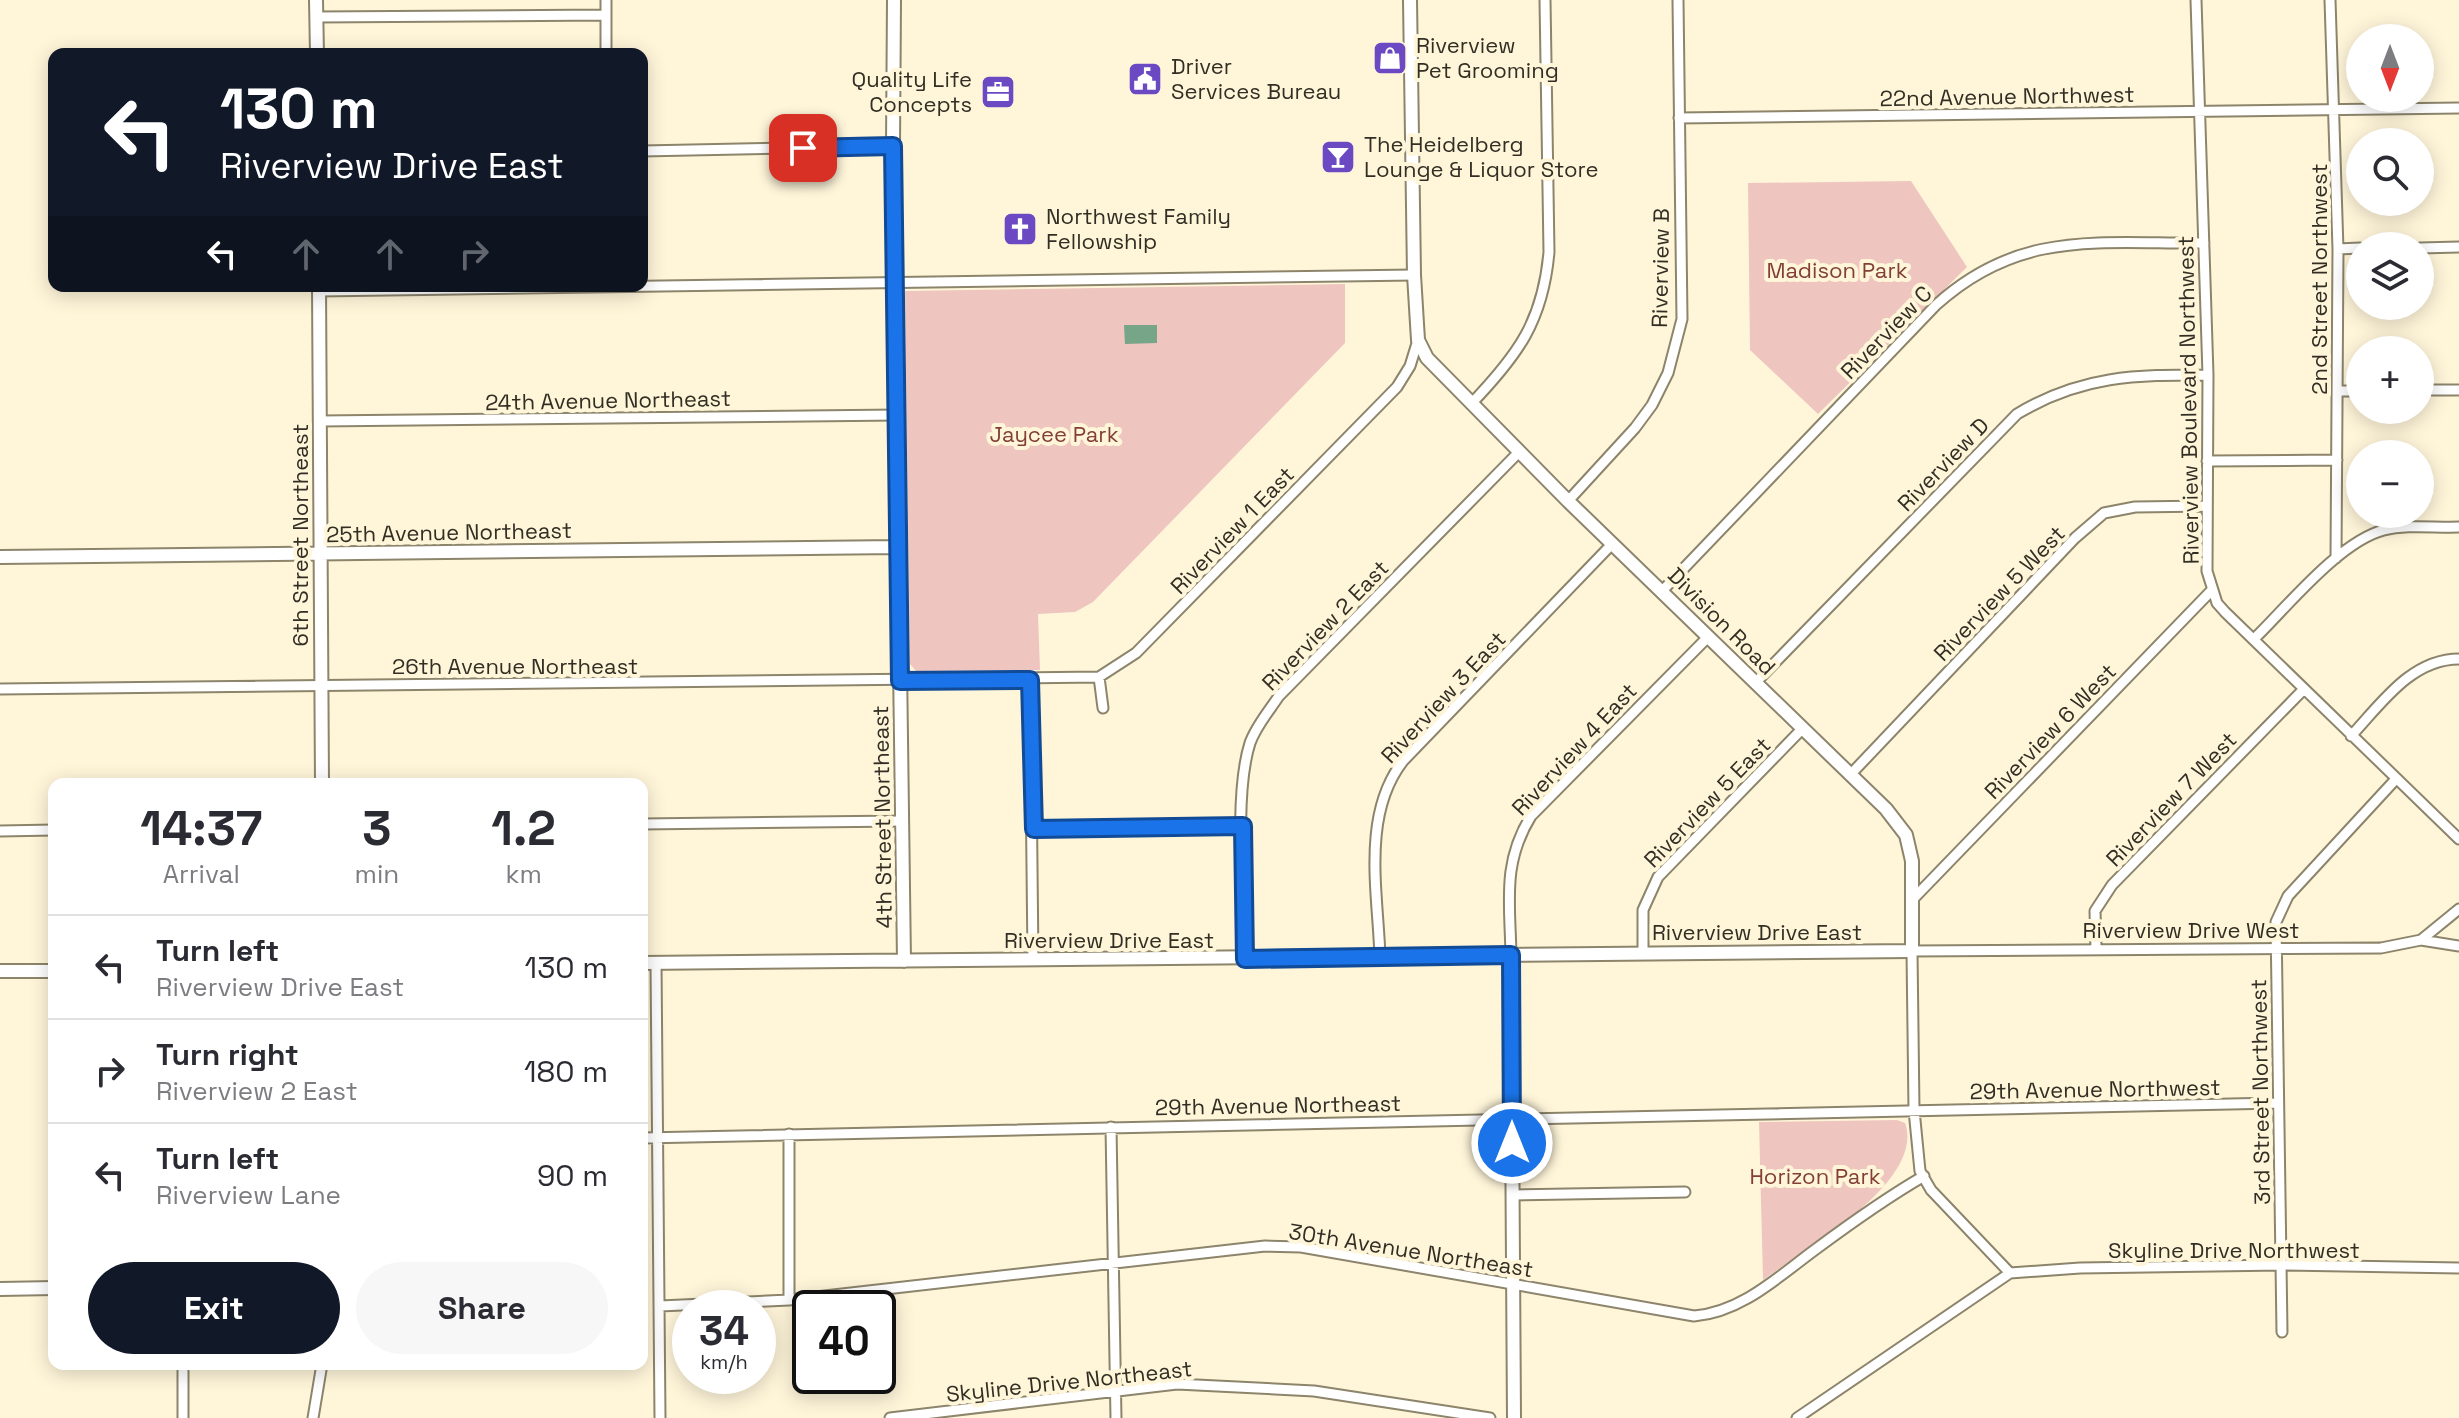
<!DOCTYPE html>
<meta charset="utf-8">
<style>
:root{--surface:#fff;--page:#f7f7f7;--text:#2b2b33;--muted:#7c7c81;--line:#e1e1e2;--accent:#111827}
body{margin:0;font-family:"Space Grotesk",sans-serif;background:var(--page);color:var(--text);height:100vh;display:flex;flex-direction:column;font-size:30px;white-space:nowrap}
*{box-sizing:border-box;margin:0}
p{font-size:26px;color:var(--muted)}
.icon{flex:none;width:44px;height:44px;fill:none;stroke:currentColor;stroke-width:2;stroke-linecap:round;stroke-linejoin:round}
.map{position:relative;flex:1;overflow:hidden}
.panel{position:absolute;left:48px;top:778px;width:600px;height:592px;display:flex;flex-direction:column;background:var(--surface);border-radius:16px;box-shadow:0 4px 20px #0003}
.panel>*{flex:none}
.guide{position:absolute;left:48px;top:48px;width:600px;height:244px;border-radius:16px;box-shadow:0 4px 20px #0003;background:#111827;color:#fff;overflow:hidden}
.needle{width:52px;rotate:180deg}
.tools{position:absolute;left:2346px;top:24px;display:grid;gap:16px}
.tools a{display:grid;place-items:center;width:88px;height:88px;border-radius:50%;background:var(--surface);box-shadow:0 4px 20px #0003;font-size:40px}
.speed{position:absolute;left:672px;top:1290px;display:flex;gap:16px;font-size:40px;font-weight:700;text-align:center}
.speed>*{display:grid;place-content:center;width:104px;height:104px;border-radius:50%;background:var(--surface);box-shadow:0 4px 20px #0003;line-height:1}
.speed small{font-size:20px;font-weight:400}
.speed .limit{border:4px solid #111;border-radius:12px;background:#fff;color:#111}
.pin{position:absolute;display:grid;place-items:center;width:68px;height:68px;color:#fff;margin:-34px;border-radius:16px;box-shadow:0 4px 12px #0006}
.me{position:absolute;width:88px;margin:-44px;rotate:0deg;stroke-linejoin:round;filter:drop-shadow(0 0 6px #0008)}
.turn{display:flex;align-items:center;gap:28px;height:168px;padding:0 40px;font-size:36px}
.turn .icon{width:104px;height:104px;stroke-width:2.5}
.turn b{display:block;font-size:56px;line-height:68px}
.lanes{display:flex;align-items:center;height:76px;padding:0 40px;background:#0003;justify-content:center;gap:40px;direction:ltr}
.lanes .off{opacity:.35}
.eta{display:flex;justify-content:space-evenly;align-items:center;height:136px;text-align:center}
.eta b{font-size:48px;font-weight:600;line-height:56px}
.action{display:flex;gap:16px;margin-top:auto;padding:16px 40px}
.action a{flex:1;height:92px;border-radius:48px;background:var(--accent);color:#fff;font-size:32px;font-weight:600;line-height:92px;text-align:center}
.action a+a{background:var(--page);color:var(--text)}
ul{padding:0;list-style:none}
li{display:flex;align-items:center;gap:24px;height:104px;padding:0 40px;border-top:2px solid var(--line)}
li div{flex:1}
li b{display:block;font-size:30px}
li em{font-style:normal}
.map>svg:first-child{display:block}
.green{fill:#efc5bf}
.water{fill:#76a588}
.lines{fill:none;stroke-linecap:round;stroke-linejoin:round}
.street-casing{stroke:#8c846b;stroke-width:13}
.secondary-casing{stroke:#8c846b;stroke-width:16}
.street{stroke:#fff;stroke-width:9}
.secondary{stroke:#fff;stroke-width:12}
.route-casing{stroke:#114b97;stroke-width:20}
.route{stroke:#1a73e8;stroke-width:14}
.labels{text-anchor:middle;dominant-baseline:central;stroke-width:8;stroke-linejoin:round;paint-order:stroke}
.poi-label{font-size:22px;fill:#322e24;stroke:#fff6da;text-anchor:start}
.street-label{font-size:22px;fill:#322e24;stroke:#fff6da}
.park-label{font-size:22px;fill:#833e36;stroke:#fff6da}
</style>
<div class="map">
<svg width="2459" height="1418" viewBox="0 0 2459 1418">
<rect width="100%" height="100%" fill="#fff6da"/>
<!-- green -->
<path class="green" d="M 1911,181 L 1967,267 L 1818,414 L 1750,350 L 1748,183 Z
M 1345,284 L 1345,343 L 1093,602 L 1075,612 L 1038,614 L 1040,670 L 916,671 L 910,664 L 905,291 Z
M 1897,1120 L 1905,1123 C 1926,1182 1802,1251 1763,1280 L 1759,1122 Z"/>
<!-- water -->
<path class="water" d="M 1124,325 L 1157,325 L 1157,343 L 1125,344 Z"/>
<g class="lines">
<!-- street casing -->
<g class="street-casing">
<path id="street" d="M 606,0 L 606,54
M 2196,0 L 2208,375 L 2207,571 L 2217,603 L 2225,612 L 2459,839
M 2330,0 L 2338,249 L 2336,558
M 317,17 L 606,15
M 1679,118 L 2459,108
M 642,151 L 893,146
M 2420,248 L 2459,247
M 2338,249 L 2360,248
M 319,291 L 1414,275
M 2420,390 L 2459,390
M 2338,391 L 2360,391
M 1471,404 C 1518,355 1543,321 1549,252 L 1545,0
M 320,421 L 897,415
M 2207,461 L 2337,460
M 1568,501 L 1635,428 L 1652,405 L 1668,373 L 1682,319 L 1678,0
M 1663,590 L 1936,305 C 2020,229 2099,244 2204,243
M 2255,638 C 2287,607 2340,541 2384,530 C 2407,524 2435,528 2459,527
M 1099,677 L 1103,708
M 1030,680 L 1033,960
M 1756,682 L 2017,414 C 2082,375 2135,375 2208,375
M 0,689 L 1099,677 L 1136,653 L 1397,387 L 1410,366 L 1418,340
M 2351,736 C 2381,704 2411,659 2459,659
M 1851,774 L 2075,538 L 2104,513 L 2135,507 L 2207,506
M 642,824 L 902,821
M 1034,829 L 1243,826
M 0,831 L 54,830
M 1915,897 L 2212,590
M 2421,940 L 2459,946
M 2096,948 L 2095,911 L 2112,885 L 2304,689
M 1643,953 L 1643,910 L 1658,877 L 1803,728
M 1511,955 C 1510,902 1502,863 1531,816 L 1709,636
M 1380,957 C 1378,893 1361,815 1403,761 L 1613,543
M 1245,959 C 1244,901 1233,796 1250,743 C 1256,726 1269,711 1279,696 L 1519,452
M 656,963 L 660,1418
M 1111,1127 L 1116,1418
M 642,1138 L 2277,1103
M 1512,1195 L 1685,1192
M 2010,1273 L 1931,1190 L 1920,1171 L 1914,1110 L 1912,951 L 2381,948 L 2421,940 L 2459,909
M 789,1300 L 789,1134
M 660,1306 L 789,1300 L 1265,1246 L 1301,1247 L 1694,1316 C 1742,1312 1779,1276 1816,1249 C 1851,1223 1886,1198 1924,1176
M 2282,1332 L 2276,922 L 2288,896 L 2396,779
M 183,1364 L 183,1418
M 313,1418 L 322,1364
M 890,1418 L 1177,1384 L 1314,1391 L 1490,1418
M 1797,1418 L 2010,1273 L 2080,1268 L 2281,1265 L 2459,1268"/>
</g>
<!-- secondary casing -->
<g class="secondary-casing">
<path id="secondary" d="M 316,0 L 317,54
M 894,0 L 893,146 L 904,961
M 319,286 L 322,784
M 0,557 L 898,547
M 1511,955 L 1514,1418
M 642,963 L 1912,951 L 1912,861 L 1906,835 L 1886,809 L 1568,501 L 1427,358 L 1418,340 L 1414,275 L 1410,0
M 0,971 L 54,971
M 0,1289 L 54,1288"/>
</g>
<!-- street -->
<use href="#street" class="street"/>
<!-- secondary -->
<use href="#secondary" class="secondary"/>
</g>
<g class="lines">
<!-- route casing -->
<g class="route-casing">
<path id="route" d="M 803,148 L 893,146 L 900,681 L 1030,680 L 1034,829 L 1243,826 L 1245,959 L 1511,955 L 1512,1143"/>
</g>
<!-- route -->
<use href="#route" class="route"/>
</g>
<!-- icons -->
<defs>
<g id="shop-square" transform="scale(1.8)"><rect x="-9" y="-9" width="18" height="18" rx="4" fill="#6a49c2" stroke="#fff6da"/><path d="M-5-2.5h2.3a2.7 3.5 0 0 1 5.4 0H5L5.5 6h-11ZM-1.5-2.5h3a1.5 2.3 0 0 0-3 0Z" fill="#fff"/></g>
<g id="civic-square" transform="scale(1.8)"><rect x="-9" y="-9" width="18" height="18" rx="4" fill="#6a49c2" stroke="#fff6da"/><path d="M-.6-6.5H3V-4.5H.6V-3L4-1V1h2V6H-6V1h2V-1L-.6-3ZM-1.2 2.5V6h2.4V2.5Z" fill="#fff"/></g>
<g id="office-square" transform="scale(1.8)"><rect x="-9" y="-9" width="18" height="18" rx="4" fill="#6a49c2" stroke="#fff6da"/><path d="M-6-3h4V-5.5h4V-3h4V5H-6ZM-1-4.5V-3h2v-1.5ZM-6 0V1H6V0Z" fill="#fff"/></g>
<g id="bar-square" transform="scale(1.8)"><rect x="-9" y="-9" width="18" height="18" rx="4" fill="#6a49c2" stroke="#fff6da"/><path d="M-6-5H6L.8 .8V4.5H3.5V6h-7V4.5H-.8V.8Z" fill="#fff"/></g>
<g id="church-square" transform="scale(1.8)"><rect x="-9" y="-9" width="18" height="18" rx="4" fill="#6a49c2" stroke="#fff6da"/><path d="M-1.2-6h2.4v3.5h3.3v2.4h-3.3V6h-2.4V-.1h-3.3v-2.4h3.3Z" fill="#fff"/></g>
</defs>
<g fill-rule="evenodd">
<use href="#shop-square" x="1390" y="58"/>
<use href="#civic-square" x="1145" y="79"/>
<use href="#office-square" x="998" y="92"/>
<use href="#bar-square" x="1338" y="157"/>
<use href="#church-square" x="1020" y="229"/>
</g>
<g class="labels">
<!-- poi labels -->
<g class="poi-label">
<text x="1416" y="45">Riverview<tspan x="1416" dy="25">Pet Grooming</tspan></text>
<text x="1171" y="66">Driver<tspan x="1171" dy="25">Services Bureau</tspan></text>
<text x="972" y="79" text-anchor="end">Quality Life<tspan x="972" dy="25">Concepts</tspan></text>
<text x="1364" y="144">The Heidelberg<tspan x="1364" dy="25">Lounge &amp; Liquor Store</tspan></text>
<text x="1046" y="216">Northwest Family<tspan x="1046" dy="25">Fellowship</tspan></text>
</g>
<!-- street labels -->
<g class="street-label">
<text transform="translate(2007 96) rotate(-1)">22nd Avenue Northwest</text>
<text transform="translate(1660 268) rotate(-89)">Riverview B</text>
<text transform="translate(2319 279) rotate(-90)">2nd Street Northwest</text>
<text transform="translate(1886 332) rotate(-46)">Riverview C</text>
<text transform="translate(608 400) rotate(-1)">24th Avenue Northeast</text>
<text transform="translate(2188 400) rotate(-91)">Riverview Boulevard Northwest</text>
<text transform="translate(1943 464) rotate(-46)">Riverview D</text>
<text transform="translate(1232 530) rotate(-46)">Riverview 1 East</text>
<text transform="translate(449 532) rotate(-1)">25th Avenue Northeast</text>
<text transform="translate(300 535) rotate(-90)">6th Street Northeast</text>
<text transform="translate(1999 593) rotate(-46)">Riverview 5 West</text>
<text transform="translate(1722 621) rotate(45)">Division Road</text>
<text transform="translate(1325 625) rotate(-46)">Riverview 2 East</text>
<text x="515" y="666">26th Avenue Northeast</text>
<text transform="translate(1443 697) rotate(-47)">Riverview 3 East</text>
<text transform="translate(2050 731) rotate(-46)">Riverview 6 West</text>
<text transform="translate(1574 749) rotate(-47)">Riverview 4 East</text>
<text transform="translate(2171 799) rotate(-46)">Riverview 7 West</text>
<text transform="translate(1707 802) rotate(-46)">Riverview 5 East</text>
<text transform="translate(882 817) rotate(-91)">4th Street Northeast</text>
<text x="2191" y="930">Riverview Drive West</text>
<text x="1757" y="932">Riverview Drive East</text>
<text x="1109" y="940">Riverview Drive East</text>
<text transform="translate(2095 1089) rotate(-1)">29th Avenue Northwest</text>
<text transform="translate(2260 1092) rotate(-91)">3rd Street Northwest</text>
<text transform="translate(1278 1105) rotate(-1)">29th Avenue Northeast</text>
<text transform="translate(1411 1250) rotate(9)">30th Avenue Northeast</text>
<text x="2234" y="1250">Skyline Drive Northwest</text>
<text transform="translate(1069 1381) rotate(-6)">Skyline Drive Northeast</text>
</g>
<!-- park labels -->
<g class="park-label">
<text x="1837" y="270">Madison Park</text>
<text x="1054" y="434">Jaycee Park</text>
<text x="1815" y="1176">Horizon Park</text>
</g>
</g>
</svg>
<div class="tools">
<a><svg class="needle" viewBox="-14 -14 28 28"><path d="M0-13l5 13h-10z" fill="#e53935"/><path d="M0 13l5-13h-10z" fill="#7c7c81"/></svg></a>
<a><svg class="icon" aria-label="search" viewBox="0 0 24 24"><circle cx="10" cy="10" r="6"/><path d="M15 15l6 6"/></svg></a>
<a><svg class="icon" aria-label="layers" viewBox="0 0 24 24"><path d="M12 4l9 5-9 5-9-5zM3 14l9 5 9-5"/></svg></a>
<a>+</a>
<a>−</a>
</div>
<div class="speed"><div>34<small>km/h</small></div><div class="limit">40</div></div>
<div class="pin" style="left:803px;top:148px;background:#d93025"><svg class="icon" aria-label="arrive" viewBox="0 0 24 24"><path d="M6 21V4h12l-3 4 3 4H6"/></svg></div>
<svg class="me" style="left:1512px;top:1143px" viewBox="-20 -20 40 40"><circle r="17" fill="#1a73e8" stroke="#fff" stroke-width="3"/><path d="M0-11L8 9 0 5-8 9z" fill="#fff"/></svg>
<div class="guide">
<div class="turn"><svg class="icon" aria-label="left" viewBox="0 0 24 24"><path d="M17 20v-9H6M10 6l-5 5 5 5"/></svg><div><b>130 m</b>Riverview Drive East</div></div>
<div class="lanes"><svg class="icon" aria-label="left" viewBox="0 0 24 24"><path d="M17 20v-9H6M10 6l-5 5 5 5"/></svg><svg class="icon off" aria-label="ahead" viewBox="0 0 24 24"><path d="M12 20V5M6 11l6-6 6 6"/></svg><svg class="icon off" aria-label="ahead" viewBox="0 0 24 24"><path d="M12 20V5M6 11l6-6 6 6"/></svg><svg class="icon off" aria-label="right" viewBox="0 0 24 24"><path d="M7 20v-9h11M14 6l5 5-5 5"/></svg></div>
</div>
<section class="panel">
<div class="eta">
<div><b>14:37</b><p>Arrival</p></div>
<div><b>3</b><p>min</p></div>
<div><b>1.2</b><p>km</p></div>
</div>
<ul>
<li><svg class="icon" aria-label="left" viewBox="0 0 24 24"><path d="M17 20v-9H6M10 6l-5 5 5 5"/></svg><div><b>Turn left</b><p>Riverview Drive East</p></div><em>130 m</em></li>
<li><svg class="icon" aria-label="right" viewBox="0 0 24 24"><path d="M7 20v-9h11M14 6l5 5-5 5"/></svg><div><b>Turn right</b><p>Riverview 2 East</p></div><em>180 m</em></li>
<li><svg class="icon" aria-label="left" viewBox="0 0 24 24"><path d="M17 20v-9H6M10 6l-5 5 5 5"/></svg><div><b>Turn left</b><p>Riverview Lane</p></div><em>90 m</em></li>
</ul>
<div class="action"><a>Exit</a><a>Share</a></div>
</section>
</div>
